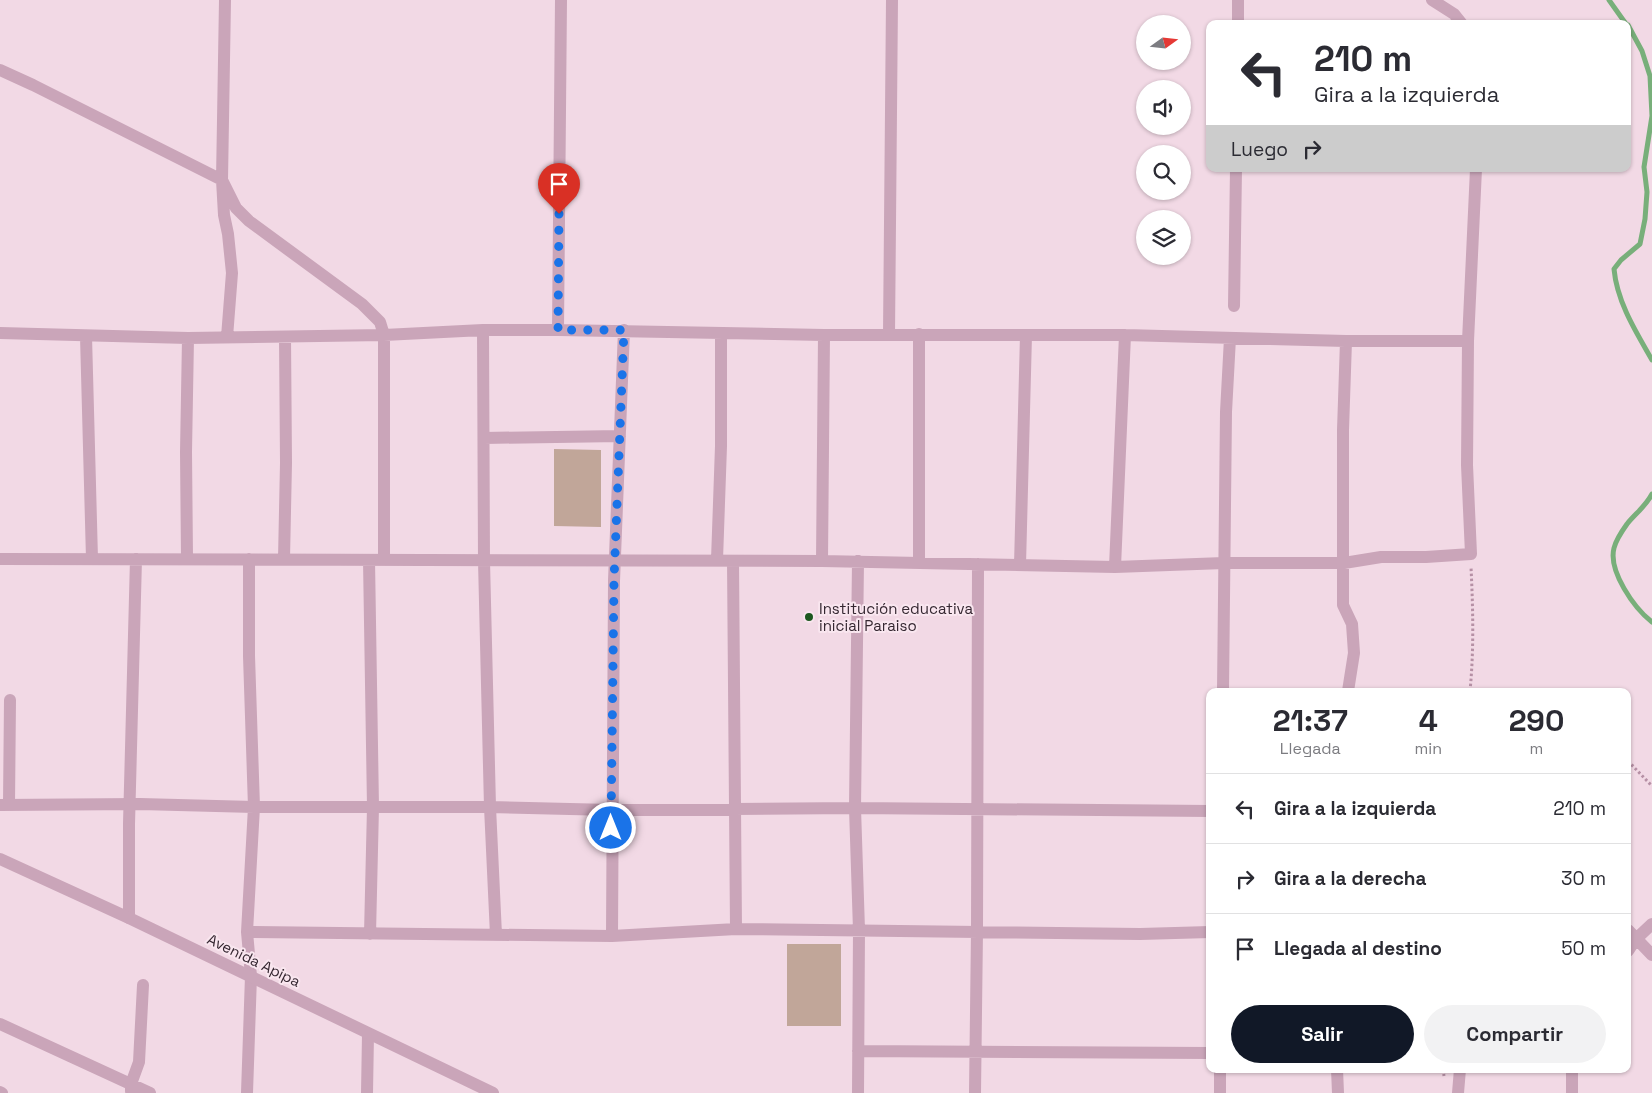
<!DOCTYPE html>
<html lang="es">
<meta charset="utf-8">
<style>
:root{--surface:#fff;--page:#f2f2f3;--text:#2b2b33;--muted:#7c7c81;--line:#e1e1e2;--accent:#111827}
body{margin:0;font-family:"Space Grotesk",sans-serif;background:var(--page);color:var(--text);height:100vh;display:flex;flex-direction:column;font-size:19px;white-space:nowrap}
*{box-sizing:border-box;margin:0}
p{font-size:16px;color:var(--muted)}
.icon{flex:none;width:28px;height:28px;fill:none;stroke:currentColor;stroke-width:2;stroke-linecap:round;stroke-linejoin:round}
.map{position:relative;flex:1;overflow:hidden}
.sheet{position:absolute;left:1206px;top:688px;width:425px;height:385px;display:flex;flex-direction:column;background:var(--surface);border-radius:10px;box-shadow:0 1px 4px #0004}
.sheet>*{flex:none}
.hud{position:absolute;left:1206px;top:20px;width:425px;height:152px;border-radius:10px;box-shadow:0 1px 4px #0004;background:#fff;color:var(--text);overflow:hidden}
.needle{width:32px;rotate:75deg}
.tools{position:absolute;left:1136px;top:15px;display:grid;gap:10px}
.tools a{display:grid;place-items:center;width:55px;height:55px;border-radius:50%;background:var(--surface);box-shadow:0 1px 4px #0004;font-size:25px}
.pin{position:absolute;display:grid;place-items:center;width:42px;height:42px;color:#fff;margin:-51px -21px;border-radius:50% 50% 50% 0;rotate:-45deg;box-shadow:0 0 5px #0007}
.pin .icon{rotate:45deg}
.me{position:absolute;width:55px;margin:-28px;rotate:0deg;stroke-linejoin:round;filter:drop-shadow(0 0 4px #0008)}
.turn{display:flex;align-items:center;gap:18px;height:105px;padding:0 25px;font-size:22px}
.turn .icon{width:65px;height:65px;stroke-width:2.5}
.turn b{display:block;font-size:35px;line-height:42px}
.then{display:flex;align-items:center;height:48px;padding:0 25px;background:#0003;gap:10px;font-size:19px}
.eta{display:flex;justify-content:space-evenly;align-items:center;height:85px;text-align:center}
.eta b{font-size:30px;font-weight:700;line-height:35px}
.button{display:flex;gap:10px;margin-top:auto;padding:10px 25px}
.button a{flex:1;height:58px;border-radius:30px;background:var(--accent);color:#fff;font-size:20px;font-weight:700;line-height:58px;text-align:center}
.button a+a{background:var(--page);color:var(--text)}
ul{padding:0;list-style:none}
li{display:flex;align-items:center;gap:15px;height:70px;padding:0 25px;border-top:1px solid var(--line)}
li div{flex:1}
li b{display:block;font-size:19px}
li em{font-style:normal}
.map>svg:first-child{display:block}
.grass{fill:#c1a699}
.lines{fill:none;stroke-linecap:round;stroke-linejoin:round}
.stream{stroke:#78af7a;stroke-width:5}
.path{stroke:#b690a5;stroke-width:3;stroke-dasharray:2.5 2.5;stroke-linecap:butt}
.minor{stroke:#caa5b9;stroke-width:12}
.tertiary{stroke:#caa5b9;stroke-width:12}
.route{stroke:#1a73e8;stroke-width:9;stroke-dasharray:0 16.2}
.poi-dot{fill:#1c571f;stroke:#f9e6ef;stroke-width:2}
.labels{text-anchor:middle;dominant-baseline:central;stroke-width:4;stroke-linejoin:round;paint-order:stroke}
.poi-label{font-size:15px;fill:#352731;stroke:#f9e6ef;text-anchor:start}
.street-label{font-size:15px;fill:#352731;stroke:#f9e6ef}
</style>
<div class="map">
<svg width="1652" height="1093" viewBox="0 0 1652 1093">
<rect width="100%" height="100%" fill="#f2d9e5"/>
<!-- grass -->
<path class="grass" d="M 554,449 L 601,450 L 601,527 L 554,526 Z
M 787,944 L 841,944 L 841,1026 L 787,1026 Z"/>
<g class="lines">
<!-- stream -->
<path class="stream" d="M 1609,0 L 1626,24
M 1628,25 L 1642,51 L 1650,76 L 1652,116 L 1644,167 L 1647,192 L 1645,219 L 1640,244 L 1621,260 L 1614,269 C 1617,302 1636,332 1652,360
M 1652,494 C 1645,507 1636,513 1627,524 C 1622,531 1616,540 1614,548 C 1608,571 1634,608 1652,622"/>
<!-- path -->
<path class="path" d="M 1470,691 C 1474,650 1473,609 1471,567
M 1628,761 L 1652,786
M 1443,1069 L 1444,1076"/>
<!-- minor -->
<path class="minor" d="M 225,0 L 222,180 L 224,215 L 228,234 L 232,273 L 227,337
M 1432,0 L 1454,14 L 1462,24
M 1238,24 L 1238,0
M 0,70 L 33,85 L 222,180 L 236,208 L 249,221 L 362,304 L 380,322 L 384,335 L 384,560
M 1234,306 L 1236,169
M 483,330 L 484,561 L 490,807 L 496,935
M 558,330 L 561,0
M 0,333 L 188,338 L 384,335 L 483,330 L 558,330 L 824,335 L 1125,335 L 1346,341 L 1468,341
M 889,335 L 892,0
M 86,336 L 92,559
M 1346,341 L 1343,430 L 1343,605 L 1352,624 L 1354,653 L 1348,691
M 484,438 L 620,436
M 187,558 L 186,452 L 188,338
M 0,559 L 822,561 L 1115,567 L 1224,563 L 1344,563 L 1381,557 L 1426,557 L 1471,554 L 1467,465 L 1468,341 L 1476,169
M 284,559 L 286,463 L 285,337
M 369,560 L 373,807 L 370,934
M 717,560 L 721,446 L 721,333
M 733,561 L 736,929
M 822,561 L 824,335
M 919,562 L 919,334
M 1020,565 L 1026,335
M 1115,567 L 1125,335
M 1223,691 L 1226,412 L 1230,338
M 9,804 L 10,700
M 0,805 L 140,804 L 254,807 L 490,807 L 611,810 L 855,808 L 1210,811
M 129,918 L 129,824 L 136,559
M 1628,930 L 1652,955
M 247,932 L 612,936 L 736,929 L 1140,934 L 1210,932
M 612,936 L 614,581 L 624,330
M 1628,951 L 1636,939 L 1652,924
M 0,1024 L 150,1093
M 858,1051 L 1210,1053
M 1337,1069 L 1338,1093
M 131,1091 L 131,1084 L 139,1062 L 143,985
M 0,1092 L 2,1093
M 247,1093 L 251,976 L 247,932 L 254,807 L 249,656 L 249,559
M 367,1093 L 368,1034
M 858,1093 L 859,930 L 855,808 L 858,561
M 975,1093 L 977,931 L 978,564
M 1220,1093 L 1220,1069
M 1458,1093 L 1460,1069
M 1572,1093 L 1572,1069"/>
<!-- tertiary -->
<path class="tertiary" d="M 0,859 L 129,918 L 493,1093"/>
</g>
<g class="lines">
<!-- route -->
<path class="route" d="M 559,214 L 558,330 L 624,330 L 614,580 L 611,828"/>
</g>
<!-- markers -->
<circle class="poi-dot" cx="809" cy="617" r="5"/>
<g class="labels">
<!-- poi labels -->
<g class="poi-label">
<text x="819" y="608">Institución educativa<tspan x="819" dy="17">inicial Paraiso</tspan></text>
</g>
<!-- street labels -->
<g class="street-label">
<text transform="translate(254 960) rotate(26)">Avenida Apipa</text>
</g>
</g>
</svg>
<div class="tools">
<a><svg class="needle" viewBox="-14 -14 28 28"><path d="M0-13l5 13h-10z" fill="#e53935"/><path d="M0 13l5-13h-10z" fill="#7c7c81"/></svg></a>
<a><svg class="icon" aria-label="sound" viewBox="0 0 24 24"><path d="M4 9h4l5-4v14l-5-4H4zM17 9q2 3 0 6"/></svg></a>
<a><svg class="icon" aria-label="search" viewBox="0 0 24 24"><circle cx="10" cy="10" r="6"/><path d="M15 15l6 6"/></svg></a>
<a><svg class="icon" aria-label="layers" viewBox="0 0 24 24"><path d="M12 4l9 5-9 5-9-5zM3 14l9 5 9-5"/></svg></a>
</div>
<div class="pin" style="left:559px;top:214px;background:#d93025"><svg class="icon" aria-label="arrive" viewBox="0 0 24 24"><path d="M6 21V4h12l-3 4 3 4H6"/></svg></div>
<svg class="me" style="left:611px;top:828px" viewBox="-20 -20 40 40"><circle r="17" fill="#1a73e8" stroke="#fff" stroke-width="3"/><path d="M0-11L8 9 0 5-8 9z" fill="#fff"/></svg>
<div class="hud">
<div class="turn"><svg class="icon" aria-label="left" viewBox="0 0 24 24"><path d="M17 20v-9H6M10 6l-5 5 5 5"/></svg><div><b>210 m</b>Gira a la izquierda</div></div>
<div class="then">Luego<svg class="icon" aria-label="right" viewBox="0 0 24 24"><path d="M7 20v-9h11M14 6l5 5-5 5"/></svg></div>
</div>
<section class="sheet">
<div class="eta">
<div><b>21:37</b><p>Llegada</p></div>
<div><b>4</b><p>min</p></div>
<div><b>290</b><p>m</p></div>
</div>
<ul>
<li><svg class="icon" aria-label="left" viewBox="0 0 24 24"><path d="M17 20v-9H6M10 6l-5 5 5 5"/></svg><div><b>Gira a la izquierda</b></div><em>210 m</em></li>
<li><svg class="icon" aria-label="right" viewBox="0 0 24 24"><path d="M7 20v-9h11M14 6l5 5-5 5"/></svg><div><b>Gira a la derecha</b></div><em>30 m</em></li>
<li><svg class="icon" aria-label="arrive" viewBox="0 0 24 24"><path d="M6 21V4h12l-3 4 3 4H6"/></svg><div><b>Llegada al destino</b></div><em>50 m</em></li>
</ul>
<div class="button"><a>Salir</a><a>Compartir</a></div>
</section>
</div>
